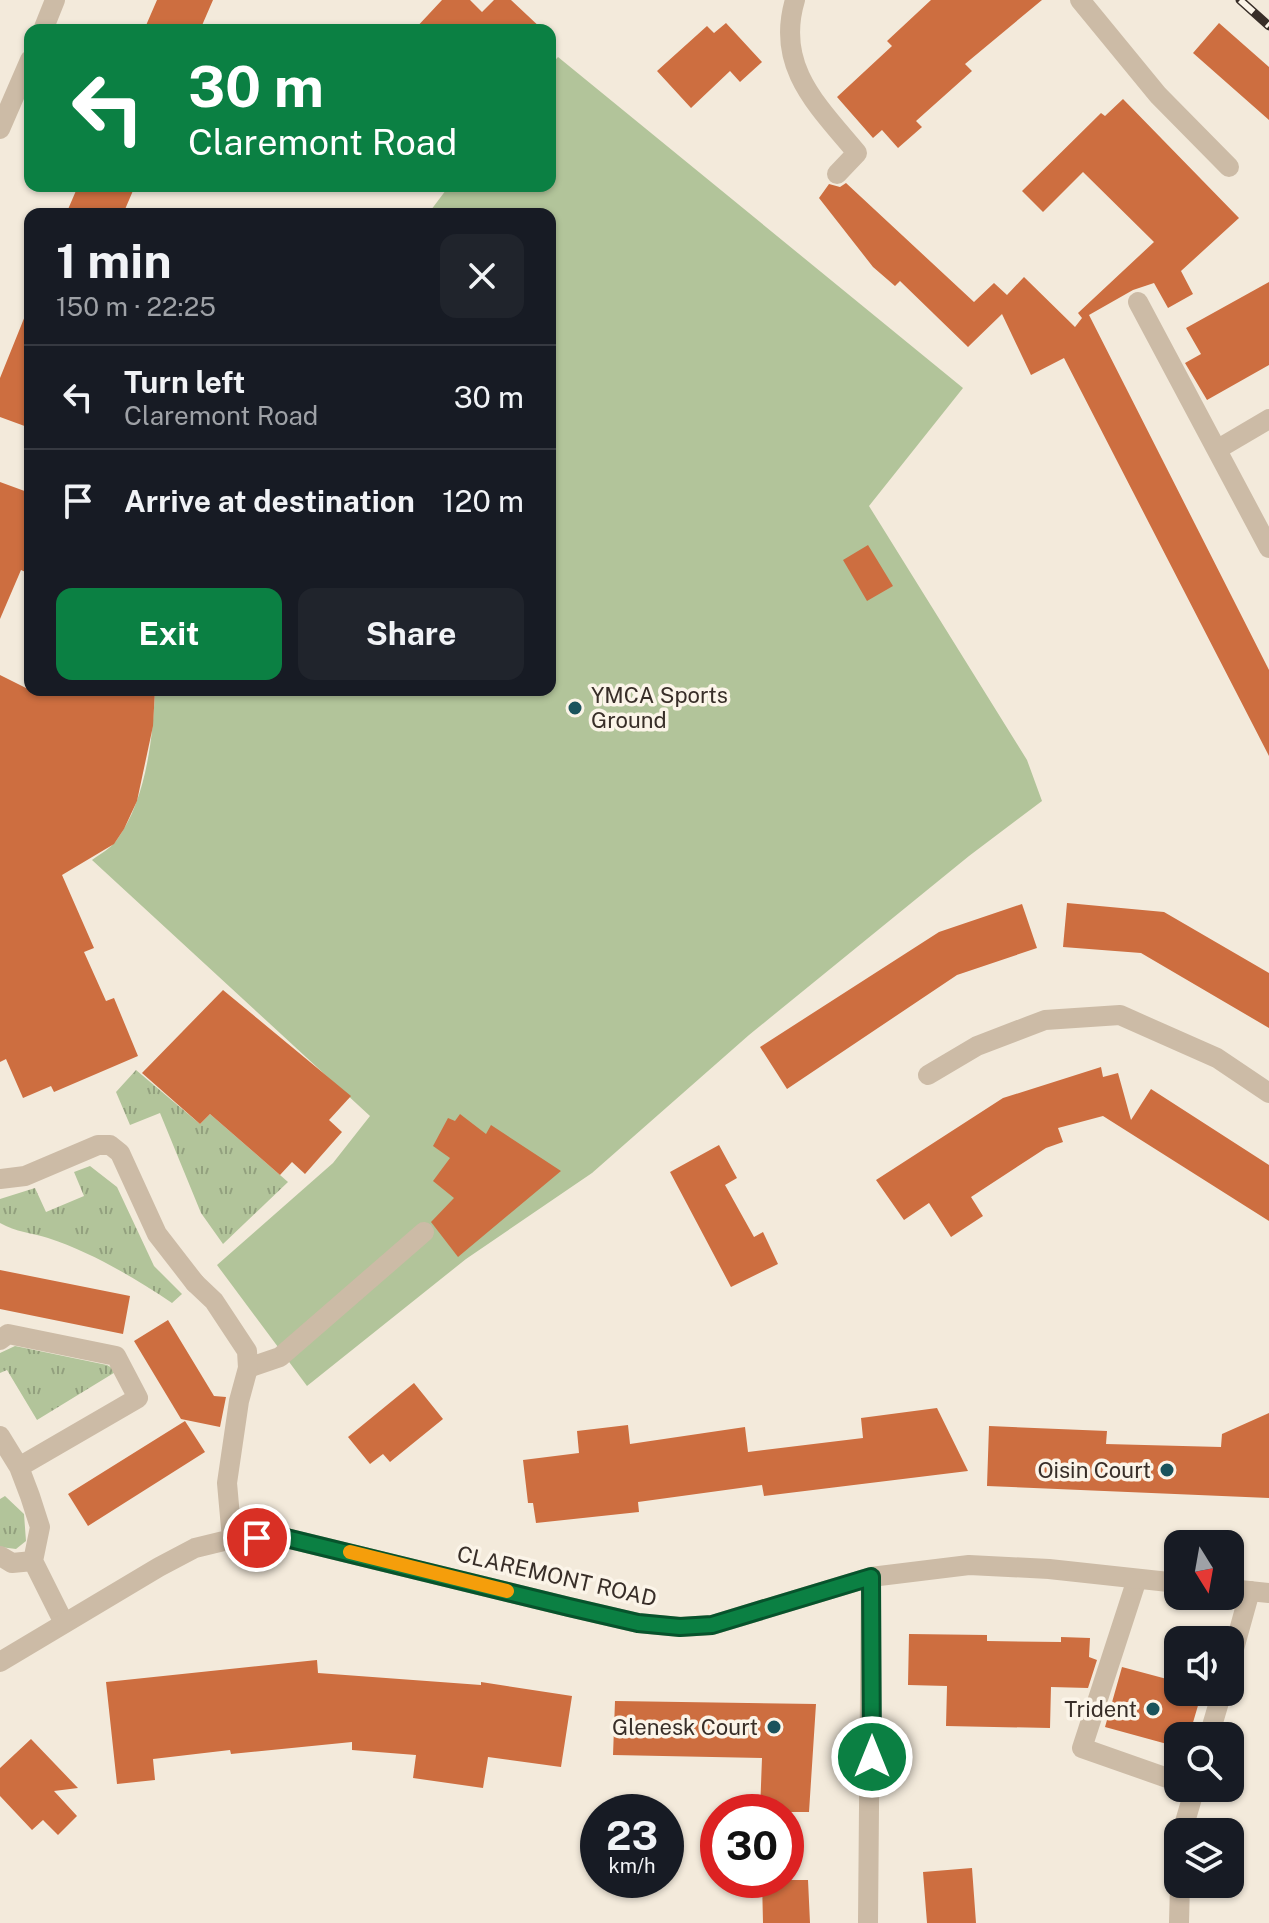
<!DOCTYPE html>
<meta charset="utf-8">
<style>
:root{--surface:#171b24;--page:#20242c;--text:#f1f3f6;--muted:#9ea1a6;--line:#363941;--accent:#0b8043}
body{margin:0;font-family:"Public Sans",sans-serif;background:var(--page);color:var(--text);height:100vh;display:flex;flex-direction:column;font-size:30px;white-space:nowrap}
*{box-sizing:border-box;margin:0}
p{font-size:26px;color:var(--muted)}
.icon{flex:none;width:44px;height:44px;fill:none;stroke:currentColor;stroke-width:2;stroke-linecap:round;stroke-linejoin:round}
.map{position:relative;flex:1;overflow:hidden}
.side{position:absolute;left:24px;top:208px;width:532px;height:488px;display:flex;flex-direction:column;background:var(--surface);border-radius:16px;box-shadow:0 2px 6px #0004}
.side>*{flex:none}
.banner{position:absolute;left:24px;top:24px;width:532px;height:168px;border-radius:16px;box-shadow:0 2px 6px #0004;background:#0b8043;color:#fff;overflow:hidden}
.needle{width:52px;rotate:169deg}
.buttons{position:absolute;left:1164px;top:1530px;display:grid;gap:16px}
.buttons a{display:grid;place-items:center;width:80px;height:80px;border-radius:16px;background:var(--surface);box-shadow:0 2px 6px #0004;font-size:40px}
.speed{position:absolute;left:580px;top:1794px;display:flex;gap:16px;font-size:40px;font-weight:700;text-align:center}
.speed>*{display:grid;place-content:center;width:104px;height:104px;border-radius:50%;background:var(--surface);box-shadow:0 2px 6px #0004;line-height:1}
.speed small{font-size:20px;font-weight:400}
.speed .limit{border:12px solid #d22;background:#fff;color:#111}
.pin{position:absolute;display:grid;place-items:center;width:68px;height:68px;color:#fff;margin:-34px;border:4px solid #fff;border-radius:50%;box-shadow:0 2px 8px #0007}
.me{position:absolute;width:88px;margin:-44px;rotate:0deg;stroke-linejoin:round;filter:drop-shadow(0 0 6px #0008)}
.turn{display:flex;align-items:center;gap:28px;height:168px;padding:0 32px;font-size:36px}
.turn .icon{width:104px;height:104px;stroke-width:2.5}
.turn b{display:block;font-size:56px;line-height:68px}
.round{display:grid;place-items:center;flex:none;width:84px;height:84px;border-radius:16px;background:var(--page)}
.head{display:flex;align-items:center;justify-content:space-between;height:136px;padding:0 32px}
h1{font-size:48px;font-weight:700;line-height:60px}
.button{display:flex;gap:16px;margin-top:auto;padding:16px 32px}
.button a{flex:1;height:92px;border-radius:16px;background:var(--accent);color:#fff;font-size:32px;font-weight:700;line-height:92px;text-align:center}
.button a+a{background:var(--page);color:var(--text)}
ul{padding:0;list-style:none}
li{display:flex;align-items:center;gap:24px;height:104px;padding:0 32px;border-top:2px solid var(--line)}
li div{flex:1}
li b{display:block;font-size:30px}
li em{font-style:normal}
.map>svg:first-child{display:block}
.grass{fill:url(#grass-tufts)}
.green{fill:#b2c49a}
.building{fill:#cd6e40}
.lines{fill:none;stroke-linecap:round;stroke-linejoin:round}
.service{stroke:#ccbba6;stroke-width:20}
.minor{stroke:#ccbba6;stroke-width:20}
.tertiary{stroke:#ccbba6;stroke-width:20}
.rail-casing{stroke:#382e28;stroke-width:9}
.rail{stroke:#fbf4e8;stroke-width:6;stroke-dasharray:18;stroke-linecap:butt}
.route-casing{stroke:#07532c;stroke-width:20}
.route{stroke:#0b8043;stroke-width:14}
.slow{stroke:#f59e0b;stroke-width:14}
.poi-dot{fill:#1a535c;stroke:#fbf4e8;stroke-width:3}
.labels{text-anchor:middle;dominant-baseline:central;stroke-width:7;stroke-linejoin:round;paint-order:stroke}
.poi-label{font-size:22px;fill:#382e28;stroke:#fbf4e8;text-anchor:end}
.street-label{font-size:22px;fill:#382e28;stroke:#fbf4e8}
</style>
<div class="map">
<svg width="1269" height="1923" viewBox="0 0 1269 1923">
<defs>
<pattern id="grass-tufts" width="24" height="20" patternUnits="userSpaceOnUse" patternTransform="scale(2)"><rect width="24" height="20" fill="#b2c49a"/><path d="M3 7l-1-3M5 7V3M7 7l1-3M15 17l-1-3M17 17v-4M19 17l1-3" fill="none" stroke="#92a07e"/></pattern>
</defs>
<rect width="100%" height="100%" fill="#f3eadb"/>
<!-- grass -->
<path class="grass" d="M 136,1070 L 200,1124 L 210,1114 L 288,1182 L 223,1244 L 201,1213 L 160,1113 L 130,1125 L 116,1092 Z
M 90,1166 L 117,1187 L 154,1266 L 182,1294 L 172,1303 C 135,1278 91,1252 48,1238 C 32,1233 16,1232 0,1223 L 0,1199 L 35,1188 L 46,1212 L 84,1196 L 74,1172 Z
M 15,1346 L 107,1365 L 117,1371 L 37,1420 L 7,1370 L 0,1373 L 0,1353 Z
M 5,1496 L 24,1514 L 26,1541 L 16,1549 L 0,1547 L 0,1499 Z"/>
<!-- green -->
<path class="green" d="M 558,57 L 963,388 L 869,506 L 1027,760 L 1042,801 L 969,856 L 749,1035 L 592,1173 L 466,1259 L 307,1386 L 217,1265 L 333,1163 L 370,1116 L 92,860 C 100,854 111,848 116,841 C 146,801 153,738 155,690 L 550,690 L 550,214 L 428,214 L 449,186 L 550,186 L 550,66 Z"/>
<!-- building -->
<path class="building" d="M 157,0 L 213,0 L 200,30 L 144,30 Z
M 442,0 L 470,0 L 482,12 L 494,0 L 511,0 L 543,30 L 414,30 Z
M 931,0 L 1042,0 L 965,64 L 972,71 L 916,121 L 922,127 L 898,148 L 882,130 L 873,138 L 837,97 L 892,46 L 887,41 Z
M 726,23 L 762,62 L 740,82 L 730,71 L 691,108 L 657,71 L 707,26 L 714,33 Z
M 1219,23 L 1269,67 L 1269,120 L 1193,53 Z
M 1123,99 L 1239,218 L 1181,271 L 1193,294 L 1168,308 L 1154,283 L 1133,290 L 1089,315 L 1269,670 L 1269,756 L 1064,358 L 1031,375 L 1002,314 L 968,347 L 900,281 L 895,286 L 873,267 L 819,198 L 829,184 L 840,187 L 846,183 L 974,302 L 994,283 L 1007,295 L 1024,277 L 1075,327 L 1082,318 L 1078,313 L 1154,242 L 1083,172 L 1043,212 L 1022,191 L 1101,113 L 1105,116 Z
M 78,186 L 135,186 L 123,214 L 66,214 Z
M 1269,282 L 1269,365 L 1207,400 L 1185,363 L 1201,354 L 1186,328 Z
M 29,306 L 30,306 L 30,428 L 0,417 L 0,378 Z
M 0,482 L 30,493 L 30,574 L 21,570 L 0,619 Z
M 868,545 L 893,586 L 867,601 L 843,560 Z
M 0,675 L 30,690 L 155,690 L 153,726 L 137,801 L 124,829 L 114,844 L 62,875 L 94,948 L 84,952 L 106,1001 L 114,998 L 138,1056 L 54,1092 L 51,1086 L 23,1098 L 6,1059 L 0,1062 Z
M 1067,903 L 1164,912 L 1269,973 L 1269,1028 L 1141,953 L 1063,947 Z
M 1022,904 L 1037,948 L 957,975 L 787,1089 L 760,1047 L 939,932 Z
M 223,990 L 351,1096 L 329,1120 L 342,1132 L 305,1174 L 292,1162 L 280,1175 L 210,1114 L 200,1124 L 142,1073 Z
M 1101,1067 L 1103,1077 L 1118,1073 L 1131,1120 L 1151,1089 L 1269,1165 L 1269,1221 L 1103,1116 L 1058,1128 L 1063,1142 L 1046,1148 L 971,1197 L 983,1216 L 951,1237 L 929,1203 L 904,1220 L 876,1180 L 1003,1098 Z
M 460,1114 L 486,1134 L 491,1125 L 561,1171 L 458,1257 L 431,1222 L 454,1198 L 433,1181 L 450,1158 L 433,1146 L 448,1118 L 455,1121 Z
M 719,1145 L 737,1178 L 725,1185 L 754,1237 L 763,1232 L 778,1264 L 731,1287 L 670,1172 Z
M 0,1270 L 130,1296 L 123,1334 L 0,1309 Z
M 168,1320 L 214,1396 L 226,1397 L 220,1427 L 181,1419 L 134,1341 Z
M 414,1383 L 443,1419 L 390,1462 L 383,1454 L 370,1464 L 348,1437 Z
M 937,1408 L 968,1471 L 764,1496 L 762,1485 L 638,1502 L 639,1512 L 536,1523 L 533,1503 L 528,1503 L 523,1460 L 579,1453 L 577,1431 L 628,1425 L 630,1444 L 745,1427 L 748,1452 L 863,1438 L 861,1418 Z
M 1269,1413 L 1269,1498 L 987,1486 L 989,1426 L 1107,1431 L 1106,1444 L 1221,1447 L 1222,1434 Z
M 185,1421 L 205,1452 L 88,1526 L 68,1494 Z
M 909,1634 L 987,1635 L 987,1641 L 1061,1642 L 1061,1637 L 1090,1638 L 1089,1657 L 1097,1660 L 1088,1688 L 1051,1687 L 1050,1728 L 946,1726 L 947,1686 L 908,1685 Z
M 317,1660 L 318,1673 L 481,1685 L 481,1682 L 572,1696 L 561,1767 L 488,1757 L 483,1788 L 413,1778 L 416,1755 L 352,1750 L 352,1742 L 231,1754 L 230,1750 L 153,1759 L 155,1780 L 117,1784 L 106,1682 Z
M 1122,1667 L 1178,1682 L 1178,1692 L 1202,1692 L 1189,1736 L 1178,1736 L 1178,1747 L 1105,1727 Z
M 615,1701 L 816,1704 L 809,1812 L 760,1812 L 762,1758 L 613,1755 Z
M 31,1739 L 78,1788 L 54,1791 L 77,1816 L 58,1835 L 43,1820 L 32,1830 L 0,1796 L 0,1768 Z
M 972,1868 L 976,1923 L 927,1923 L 923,1872 Z
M 762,1880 L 808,1880 L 810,1923 L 763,1923 Z"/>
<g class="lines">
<!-- service -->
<path class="service" d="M 0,1179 L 25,1176 L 98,1145 L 110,1145 L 120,1153 L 157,1234 L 195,1283
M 0,1340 L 8,1334 L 116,1356 L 138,1398 L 19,1467
M 248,1368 L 280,1357 L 424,1232
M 0,1436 L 19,1467 L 30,1496 L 40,1527 L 33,1561 L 64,1623
M 0,1556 L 12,1563 L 33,1561
M 1137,1579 L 1082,1748 L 1173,1780
M 1230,1663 L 1250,1591
M 1209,1736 L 1222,1692
M 1182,1832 L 1195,1788
M 1179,1923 L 1180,1884"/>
<!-- minor -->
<path class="minor" d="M 795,0 C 775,67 818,106 857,153 L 837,174
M 1080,0 L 1158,95 L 1229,167
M 1138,302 L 1269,548
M 1218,449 L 1269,419
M 928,1075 L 977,1046 L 1045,1020 L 1120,1015 L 1217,1058 L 1269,1093
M 195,1283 L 214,1301 L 247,1351 L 248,1368 L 239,1401 L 227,1483 L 232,1539
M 1230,1589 L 1269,1593
M 0,1662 L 159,1567 L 195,1548 L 232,1539 L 282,1537 L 569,1607 L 638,1623 L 680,1627 L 712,1625 L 871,1577 L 969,1565 L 1049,1569 L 1178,1583
M 868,1923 L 871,1577"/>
<!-- tertiary -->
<path class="tertiary" d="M 43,30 L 55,0
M 0,129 L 30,60"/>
<!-- rail casing -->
<g class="rail-casing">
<path id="rail" d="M 1240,0 L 1269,26"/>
</g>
<!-- rail -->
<use href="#rail" class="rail"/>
</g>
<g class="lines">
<!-- route casing -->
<g class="route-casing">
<path id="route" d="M 257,1538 L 282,1537 L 569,1607 L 638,1623 L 680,1627 L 712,1625 L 871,1577 L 872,1757"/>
</g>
<!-- route -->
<use href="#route" class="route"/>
<!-- slow -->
<path class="slow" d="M 350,1552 L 507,1591"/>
</g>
<!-- markers -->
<g class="poi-dot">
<circle cx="575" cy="708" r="8"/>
<circle cx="1167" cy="1470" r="8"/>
<circle cx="1153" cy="1709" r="8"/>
<circle cx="774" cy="1727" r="8"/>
</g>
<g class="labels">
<!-- poi labels -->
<g class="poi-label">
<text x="591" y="695" text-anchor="start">YMCA Sports<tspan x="591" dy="25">Ground</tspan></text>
<text x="1151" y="1470">Oisin Court</text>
<text x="1137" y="1709">Trident</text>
<text x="758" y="1727">Glenesk Court</text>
</g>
<!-- street labels -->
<g class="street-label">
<text transform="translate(557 1576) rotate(13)">CLAREMONT ROAD</text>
</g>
</g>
</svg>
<div class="buttons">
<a><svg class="needle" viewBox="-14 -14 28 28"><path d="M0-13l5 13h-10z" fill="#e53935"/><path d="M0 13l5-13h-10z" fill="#9ea1a6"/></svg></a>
<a><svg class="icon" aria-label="sound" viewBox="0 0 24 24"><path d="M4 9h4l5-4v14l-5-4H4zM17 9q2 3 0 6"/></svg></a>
<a><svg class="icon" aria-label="search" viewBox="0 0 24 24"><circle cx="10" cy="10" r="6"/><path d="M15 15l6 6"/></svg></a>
<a><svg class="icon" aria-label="layers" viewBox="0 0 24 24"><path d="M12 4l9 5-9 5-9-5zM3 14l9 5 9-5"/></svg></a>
</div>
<div class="speed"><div>23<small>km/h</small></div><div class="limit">30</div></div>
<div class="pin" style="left:257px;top:1538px;background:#d93025"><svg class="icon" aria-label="arrive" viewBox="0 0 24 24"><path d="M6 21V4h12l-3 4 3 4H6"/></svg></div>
<svg class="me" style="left:872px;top:1757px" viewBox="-20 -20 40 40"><circle r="17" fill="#0b8043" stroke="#fff" stroke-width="3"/><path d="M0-11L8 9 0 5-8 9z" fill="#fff"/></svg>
<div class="banner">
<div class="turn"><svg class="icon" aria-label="left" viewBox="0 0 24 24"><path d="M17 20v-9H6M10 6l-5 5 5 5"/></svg><div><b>30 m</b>Claremont Road</div></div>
</div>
<section class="side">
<div class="head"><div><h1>1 min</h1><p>150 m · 22:25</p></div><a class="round"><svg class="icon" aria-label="close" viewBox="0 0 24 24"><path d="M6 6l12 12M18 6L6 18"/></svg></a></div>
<ul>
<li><svg class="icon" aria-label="left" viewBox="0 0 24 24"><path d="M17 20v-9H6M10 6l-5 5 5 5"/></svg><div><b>Turn left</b><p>Claremont Road</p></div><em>30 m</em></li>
<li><svg class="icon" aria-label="arrive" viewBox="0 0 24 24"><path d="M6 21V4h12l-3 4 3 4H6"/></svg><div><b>Arrive at destination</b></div><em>120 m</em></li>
</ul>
<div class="button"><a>Exit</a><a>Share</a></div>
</section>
</div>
